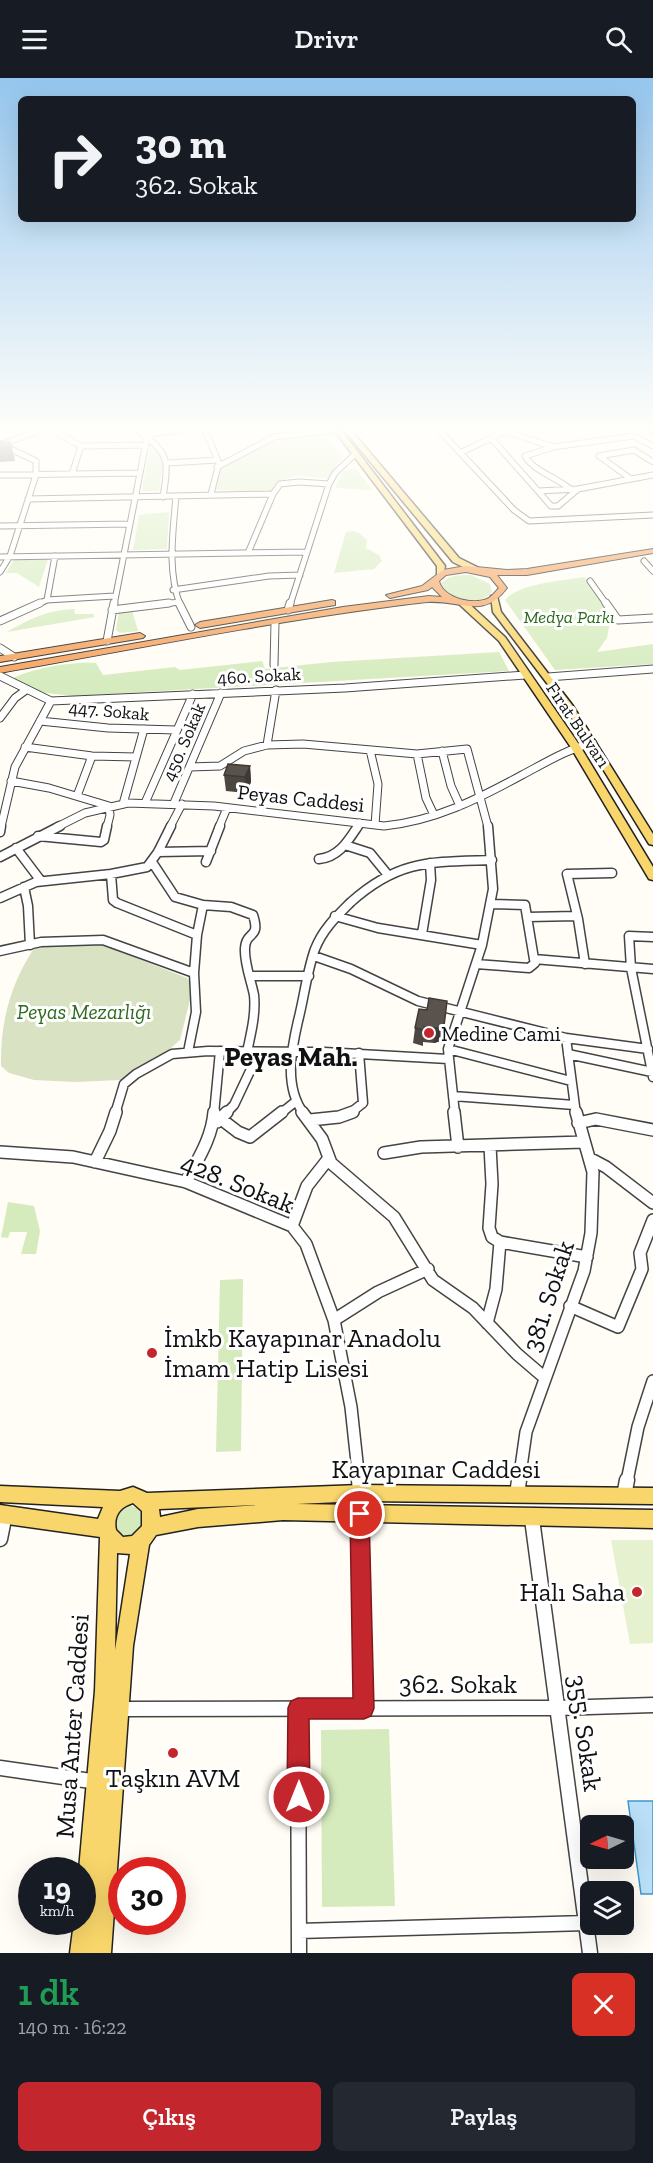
<!DOCTYPE html>
<html lang="tr">
<meta charset="utf-8">
<style>
:root{--surface:#171b24;--page:#242831;--text:#f1f3f6;--muted:#9ea1a6;--accent:#c4262e}
body{margin:0;font-family:"Zilla Slab",serif;background:var(--page);color:var(--text);height:100vh;display:flex;flex-direction:column;font-size:22px;white-space:nowrap}
*{box-sizing:border-box;margin:0}
p{font-size:20px;color:var(--muted)}
.icon{flex:none;width:33px;height:33px;fill:none;stroke:currentColor;stroke-width:2;stroke-linecap:round;stroke-linejoin:round}
.map{position:relative;height:1875px;overflow:hidden}
.side{display:flex;flex-direction:column;background:var(--surface);flex:1}
.side>*{flex:none}
.banner{position:absolute;left:18px;top:18px;width:618px;height:126px;border-radius:9px;box-shadow:0 6px 24px #0002;background:#171b24;color:var(--text);overflow:hidden}
.needle{width:39px;rotate:265deg}
.controls{position:absolute;left:580px;top:1737px;display:grid;gap:12px}
.controls a{display:grid;place-items:center;width:54px;height:54px;border-radius:9px;background:var(--surface);box-shadow:0 6px 24px #0002;font-size:30px}
.speed{position:absolute;left:18px;top:1779px;display:flex;gap:12px;font-size:30px;font-weight:700;text-align:center}
.speed>*{display:grid;place-content:center;width:78px;height:78px;border-radius:50%;background:var(--surface);box-shadow:0 6px 24px #0002;line-height:1}
.speed small{font-size:15px;font-weight:400}
.speed .limit{border:9px solid #d22;background:#fff;color:#111}
.pin{position:absolute;display:grid;place-items:center;width:51px;height:51px;color:#fff;margin:-26px;border:3px solid #fff;border-radius:50%;box-shadow:0 2px 6px #0007}
.me{position:absolute;width:66px;margin:-33px;rotate:0deg;stroke-linejoin:round;filter:drop-shadow(0 0 4px #0008)}
.turn{display:flex;align-items:center;gap:21px;height:126px;padding:0 18px;font-size:27px}
.turn .icon{width:78px;height:78px;stroke-width:2.5}
.turn b{display:block;font-size:42px;line-height:51px}
.round{display:grid;place-items:center;flex:none;width:63px;height:63px;border-radius:9px;background:var(--page)}
.headline{display:flex;align-items:center;justify-content:space-between;height:102px;padding:0 18px}
h1{font-size:36px;font-weight:600;line-height:45px;color:#1e9e55}
.cta{display:flex;gap:12px;margin-top:auto;padding:12px 18px}
.cta a{flex:1;height:69px;border-radius:9px;background:var(--accent);color:#fff;font-size:24px;font-weight:600;line-height:69px;text-align:center}
.cta a+a{background:var(--page);color:var(--text)}
header{display:flex;justify-content:space-between;align-items:center;height:78px;padding:0 18px;background:var(--surface);font-size:27px;font-weight:600}
.map>svg:first-child{display:block}
.green{fill:#d5ebbd}
.cemetery{fill:#d9e3c4}
.pitch{fill:#e6f2cf}
.water{fill:#b9e0f7;stroke:#3f96cf;stroke-width:1.5}
.lines{fill:none;stroke-linecap:round;stroke-linejoin:round}
.minor-far4-casing{stroke:#444;stroke-width:7}
.minor-far3-casing{stroke:#444;stroke-width:9}
.minor-far2-casing{stroke:#444;stroke-width:11}
.minor-far1-casing{stroke:#444;stroke-width:14}
.minor-casing{stroke:#444;stroke-width:17}
.major-casing{stroke:#222;stroke-width:3}
.highway-casing{stroke:#222;stroke-width:2}
.minor-far4{stroke:#fff;stroke-width:5}
.minor-far3{stroke:#fff;stroke-width:7}
.minor-far2{stroke:#fff;stroke-width:8}
.minor-far1{stroke:#fff;stroke-width:11}
.minor{stroke:#fff;stroke-width:14}
.major{fill:#f9d66b;fill-rule:evenodd}
.highway{fill:#f5a25d;fill-rule:evenodd}
.wall{fill:#4d4742}
.shaded-wall{fill:#3f3936}
.building{fill:#5a524d;stroke:#3f3936;stroke-width:1.5}
.route{fill:#c4262e;stroke:#7f191e;stroke-width:1.5}
.poi-dot{fill:#c4262e;stroke:#fff;stroke-width:2}
.labels{text-anchor:middle;dominant-baseline:central;stroke-width:6;stroke-linejoin:round;paint-order:stroke}
.far-park-label{font-size:18px;font-style:italic;fill:#2f6b1f;stroke:#fff}
.far-street-label{font-size:18px;fill:#111;stroke:#fff}
.street-label{font-size:21px;fill:#111;stroke:#fff}
.park-label{font-size:21px;font-style:italic;fill:#2f6b1f;stroke:#fff}
.poi-label{font-size:21px;fill:#111;stroke:#fff;text-anchor:start}
.near-street-label{font-size:26px;fill:#111;stroke:#fff}
.near-poi-label{font-size:26px;fill:#111;stroke:#fff;text-anchor:start}
.district-label{font-size:27px;font-weight:bold;fill:#111;stroke:#fff}
</style>
<header><svg class="icon" aria-label="menu" viewBox="0 0 24 24"><path d="M4 6h16M4 12h16M4 18h16"/></svg>Drivr<svg class="icon" aria-label="search" viewBox="0 0 24 24"><circle cx="10" cy="10" r="6"/><path d="M15 15l6 6"/></svg></header>
<div class="map">
<svg width="653" height="1875" viewBox="0 0 653 1875">
<rect width="100%" height="100%" fill="#fffdf5"/>
<!-- green -->
<path class="green" d="M 325,356 L 343,379 L 328,400 L 294,398 L 276,404 L 271,414 L 216,412 L 221,391 L 272,361 Z
M 150,368 L 156,368 L 163,384 L 159,413 L 142,413 Z
M 350,391 L 357,392 L 372,412 L 335,410 L 343,393 Z
M 169,434 L 167,471 L 133,472 L 139,437 Z
M 353,453 L 359,455 L 367,462 L 366,470 L 379,477 L 382,483 L 374,491 L 334,495 L 346,454 Z
M 48,481 L 39,509 L 17,495 L 6,495 L 14,482 Z
M 471,497 L 490,506 L 492,514 C 478,529 459,521 443,515 L 440,507 C 447,497 459,497 471,497 Z
M 584,499 L 614,538 L 610,543 L 607,560 L 597,574 L 653,566 L 653,586 L 555,592 L 505,522 C 519,505 562,503 584,499 Z
M 74,531 L 75,536 L 93,536 L 95,539 L 7,554 C 30,541 47,532 74,531 Z
M 132,532 L 138,553 L 120,555 L 116,552 L 119,533 Z
M 499,574 L 509,593 L 74,618 L 46,615 L 14,605 L 12,601 C 30,590 75,583 96,585 L 103,597 L 175,589 L 180,592 L 262,583 L 265,591 L 331,584 Z
M 8,1124 L 34,1128 L 40,1153 L 36,1176 L 21,1176 L 27,1154 L 10,1154 L 8,1160 L 1,1159 Z
M 243,1201 L 241,1373 L 216,1374 L 220,1202 Z
M114 1443a15 15 0 1 1 30 0a15 15 0 1 1-30 0Z
M 389,1651 L 395,1828 L 322,1829 L 321,1652 Z"/>
<!-- cemetery -->
<path class="cemetery" d="M 96,864 L 187,900 L 193,910 L 180,962 L 165,975 L 121,1002 L 75,1004 L 34,1002 L 9,995 L 1,988 C 0,944 11,904 35,869 Z"/>
<!-- pitch -->
<path class="pitch" d="M 611,1462 L 653,1462 L 653,1565 L 630,1566 Z"/>
<!-- water -->
<path class="water" d="M 628,1723 L 653,1723 L 653,1816 L 641,1816 Z"/>
<g class="lines">
<!-- minor-far4 casing -->
<g class="minor-far4-casing">
<path id="minor-far4" d="M 52,352 L 81,368 L 72,396
M 205,352 L 219,385 L 211,416
M 439,352 L 514,432 L 529,443 L 653,437
M 348,354 L 361,352
M 144,357 L 180,352
M 147,360 C 172,377 167,392 163,419
M 491,360 L 538,413 L 578,411 L 653,397
M 0,367 L 41,352
M 81,368 L 145,367
M 553,369 L 525,378 C 532,392 556,399 570,411
M 460,375 L 505,353 L 553,369 L 634,358 L 653,368
M 599,378 L 634,372 L 653,384
M 599,378 L 631,401
M 168,385 L 217,382
M 217,389 L 274,359 L 335,352
M 0,397 L 139,395
M 538,413 L 551,428 L 558,428 L 578,411
M 176,418 C 173,455 167,491 180,527
M 28,421 L 273,416
M 0,448 L 129,446
M 248,475 L 273,416 L 280,406 L 299,404 L 329,406
M 0,479 L 307,474
M 644,483 L 653,493
M 0,494 L 10,478 L 36,397 L 36,383 L 2,367
M 590,503 L 607,527
M 173,512 L 269,498 L 300,497
M 47,522 L 55,478
M 36,527 L 47,522 L 114,518
M 114,527 L 147,360 L 137,352
M 156,527 L 179,524
M 290,527 L 329,406 L 335,395 L 354,377"/>
</g>
<!-- minor-far3 casing -->
<g class="minor-far3-casing">
<path id="minor-far3" d="M 179,525 L 191,549
M 606,525 L 618,542 L 653,540
M 112,532 L 169,525
M 288,532 L 290,525
M 0,543 L 40,525
M 107,563 L 114,525
M 0,570 L 14,579
M 274,587 L 275,545
M 0,598 L 51,623 L 345,610 L 525,597
M 548,599 L 653,591
M 0,640 L 15,620 L 26,612
M 40,643 L 108,650 L 176,652
M 267,667 L 276,612
M 25,669 L 92,678 L 136,679
M 370,672 L 378,706 L 375,747
M 442,673 L 451,708 L 460,728
M 417,676 L 426,720 L 434,737
M 190,689 L 220,688 L 244,673 L 267,667 L 303,666 L 417,676 L 467,671 L 488,749
M 11,703 L 49,710 L 109,728 L 110,737 L 107,749
M 77,718 L 92,678
M 145,725 L 193,616
M 174,725 L 221,615
M 123,726 L 144,651
M 1,749 L 15,689 L 51,623
M 57,749 L 85,735 L 128,725 L 214,728 L 384,748 C 435,743 478,721 522,697 C 545,685 567,671 593,665
M 170,749 L 182,726
M 219,749 L 227,730
M 357,749 L 360,745"/>
</g>
<!-- minor-far2 casing -->
<g class="minor-far2-casing">
<path id="minor-far2" d="M 0,754 L 1,748
M 38,758 L 101,764 L 104,762 L 107,748
M 345,767 L 370,775 L 388,797
M 16,770 L 41,803
M 158,774 L 211,773
M 0,779 L 60,748
M 319,781 C 339,779 348,763 358,748
M 152,784 L 175,819 L 203,827 L 197,857 L 194,895
M 206,784 L 220,748
M 111,796 L 113,822 L 117,825 L 197,857
M 24,809 L 28,828 L 30,867
M 0,820 L 36,804 L 111,796 L 147,789 L 158,774 L 171,748
M 490,826 L 525,827 L 534,881
M 203,827 L 231,829 L 253,837 C 261,862 246,852 245,870 C 244,885 251,902 254,917 C 256,936 251,955 247,974
M 335,838 L 378,850 L 482,867
M 527,839 L 577,838
M 422,856 L 431,802 L 430,785
M 653,859 L 629,858 L 631,890 L 653,999
M 0,873 L 41,864 L 103,862 L 194,895 L 196,934 L 188,974
M 314,878 L 351,891 L 418,923 L 566,960 L 648,971
M 476,886 L 529,890 L 535,885 L 534,881 L 653,891
M 585,886 L 578,841 L 567,796 L 612,795
M 252,898 L 309,898
M 566,960 L 576,1036
M 448,971 L 571,1003
M 568,976 L 652,994
M 453,1018 L 574,1027
M 115,1036 L 124,1006 L 136,996 L 172,976 L 208,973 L 324,974 L 448,981
M 214,1036 L 220,973
M 225,1036 L 234,1027 L 259,974
M 280,1036 L 295,1024
M 304,1036 C 284,1009 291,973 298,943 C 304,920 307,893 315,871 C 323,851 336,839 351,824 C 399,781 432,784 492,782
M 349,1036 L 363,1025 L 359,975
M 455,1036 L 448,971 L 482,867 L 493,811 L 488,748"/>
</g>
<!-- minor-far1 casing -->
<g class="minor-far1-casing">
<path id="minor-far1" d="M 302,1034 L 322,1061 L 331,1085 L 394,1139 L 433,1202 L 473,1230 L 517,1276 L 545,1300
M 454,1034 L 458,1069
M 221,1041 L 238,1054 L 250,1059 L 282,1034
M 310,1042 L 339,1039 L 353,1034
M 217,1044 L 227,1034
M 578,1045 L 596,1041 L 653,1052
M 490,1068 L 492,1106 L 489,1150 L 492,1159 L 500,1164 L 587,1179
M 0,1074 L 73,1079 L 186,1104 L 292,1148 L 306,1166 L 334,1242 L 351,1329 L 359,1403
M 384,1075 L 421,1069 L 584,1064
M 589,1080 L 606,1089 L 653,1125
M 95,1084 L 110,1053 L 116,1034
M 186,1104 C 198,1081 212,1060 214,1034
M 292,1148 L 307,1108 L 329,1080
M 570,1228 L 618,1249 L 642,1191 L 640,1175 L 653,1142
M 334,1242 L 378,1214 L 428,1191
M 487,1245 L 496,1211 L 500,1164
M 519,1403 L 526,1354 L 584,1193 L 591,1155 L 593,1094 L 576,1034
M 627,1403 L 638,1349 L 653,1303"/>
</g>
<!-- minor casing -->
<g class="minor-casing">
<path id="minor" d="M 359,1402 L 360,1415
M 517,1417 L 519,1402
M 624,1418 L 627,1402
M 360,1436 L 364,1630
M 532,1441 L 590,1875
M 0,1461 L 5,1436
M 298,1630 L 299,1875
M 119,1631 L 557,1630 L 653,1627
M 0,1690 L 98,1704
M 299,1853 L 586,1845"/>
</g>
<!-- major casing -->
<g class="major-casing">
<path id="major" d="M 334,352 L 341,352 L 445,488 L 443,499 L 437,499 L 437,488 Z
M 344,352 L 351,352 L 459,480 L 479,490 L 479,494 L 473,494 L 453,484 Z
M 491,518 L 497,518 L 501,534 L 573,628 L 653,756 L 653,767 L 649,766 L 565,629 L 493,534 Z
M 460,523 L 466,523 L 505,559 L 580,668 L 653,789 L 653,802 L 649,801 L 570,668 L 499,563 L 460,527 Z
M 360,1407 L 653,1410 L 653,1426 L 360,1423 L 297,1426 L 653,1432 L 653,1450 L 283,1442 L 198,1449 L 156,1457 L 149,1467 L 133,1568 L 111,1875 L 70,1875 L 74,1844 L 82,1844 L 82,1792 L 79,1792 L 95,1613 L 100,1459 L 0,1445 L 0,1427 L 98,1441 L 103,1429 L 0,1424 L 0,1408 L 120,1413 L 133,1409 L 147,1415 ZM 133,1425 L 142,1433 L 142,1448 L 132,1458 L 123,1459 L 116,1452 C 113,1438 120,1429 133,1425 ZM 259,1427 L 198,1431 L 160,1439 L 159,1431 ZM 117,1475 L 130,1476 L 115,1572 Z"/>
</g>
<!-- highway casing -->
<g class="highway-casing">
<path id="highway" d="M 647,352 L 653,352 L 653,357 Z
M 653,471 L 653,475 L 527,497 L 497,497 L 507,510 C 483,542 461,522 428,524 C 415,525 401,527 387,529 C 258,546 129,572 0,595 L 0,589 L 343,529 L 429,518 L 442,519 L 432,509 L 428,512 L 390,520 L 386,517 L 422,508 L 443,492 L 466,488 L 507,492 L 527,491 ZM 466,494 L 490,499 L 499,510 C 496,513 492,518 489,520 C 473,528 443,520 439,503 L 446,497 Z
M 332,522 L 335,523 L 335,527 L 200,550 L 195,547 L 200,544 Z
M 140,555 L 145,558 L 143,560 L 0,584 L 0,578 Z"/>
</g>
<!-- minor-far4 -->
<use href="#minor-far4" class="minor-far4"/>
<!-- minor-far3 -->
<use href="#minor-far3" class="minor-far3"/>
<!-- minor-far2 -->
<use href="#minor-far2" class="minor-far2"/>
<!-- minor-far1 -->
<use href="#minor-far1" class="minor-far1"/>
<!-- minor -->
<use href="#minor" class="minor"/>
<!-- major -->
<use href="#major" class="major"/>
<!-- highway -->
<use href="#highway" class="highway"/>
</g>
<!-- wall -->
<path class="wall" d="M 250,688 L 251,704 L 246,715 L 226,713 L 224,697 Z
M 429,920 L 441,963 L 434,965 L 423,964 L 423,968 L 413,965 L 415,950 L 427,932 Z"/>
<!-- shaded-wall -->
<path class="shaded-wall" d="M 12,369 L 15,383 L 0,384 L 0,370 Z
M 250,688 L 251,704 L 246,715 L 245,699 Z
M 444,948 L 441,963 L 434,965 L 436,950 Z"/>
<!-- building -->
<path class="building" d="M 0,363 L 10,364 L 12,369 L 0,370 Z
M 228,686 L 250,688 L 245,699 L 224,697 Z
M 429,920 L 447,923 L 444,948 L 436,950 L 424,949 L 424,952 L 415,950 L 419,931 L 427,932 Z"/>
<!-- sky -->
<linearGradient id="sky" x2="0" y2="1"><stop stop-color="#95c6ee"/><stop offset="0.57" stop-color="#fffefa"/><stop offset="1" stop-color="#fffefa" stop-opacity="0"/></linearGradient>
<rect width="653" height="615" fill="url(#sky)"/>
<!-- route -->
<path class="route" d="M 360,1426 L 367,1429 L 369,1436 L 374,1630 L 371,1638 L 364,1641 L 309,1641 L 310,1719 L 307,1727 L 299,1731 L 291,1727 L 287,1719 L 288,1630 L 291,1623 L 298,1620 L 353,1620 L 350,1436 L 353,1429 Z"/>
<!-- markers -->
<g class="poi-dot">
<circle cx="429" cy="955" r="6"/>
<circle cx="152" cy="1275" r="6"/>
<circle cx="637" cy="1514" r="6"/>
<circle cx="173" cy="1675" r="6"/>
</g>
<g class="labels">
<!-- far-park labels -->
<g class="far-park-label">
<text x="569" y="539">Medya Parkı</text>
</g>
<!-- far-street labels -->
<g class="far-street-label">
<text transform="translate(259 598) rotate(-3)">460. Sokak</text>
<text transform="translate(109 633) rotate(5)">447. Sokak</text>
<text transform="translate(578 647) rotate(56)">Fırat Bulvarı</text>
<text transform="translate(184 664) rotate(-67)">450. Sokak</text>
</g>
<!-- street labels -->
<g class="street-label">
<text transform="translate(301 720) rotate(6)">Peyas Caddesi</text>
</g>
<!-- park labels -->
<g class="park-label">
<text x="84" y="933">Peyas Mezarlığı</text>
</g>
<!-- poi labels -->
<g class="poi-label">
<text x="441" y="955">Medine Cami</text>
</g>
<!-- near-street labels -->
<g class="near-street-label">
<text transform="translate(238 1105) rotate(22)">428. Sokak</text>
<text transform="translate(548 1218) rotate(-72)">381. Sokak</text>
<text x="436" y="1391">Kayapınar Caddesi</text>
<text x="458" y="1606">362. Sokak</text>
<text transform="translate(72 1648) rotate(-86)">Musa Anter Caddesi</text>
<text transform="translate(585 1655) rotate(82)">355. Sokak</text>
</g>
<!-- near-poi labels -->
<g class="near-poi-label">
<text x="164" y="1260">İmkb Kayapınar Anadolu<tspan x="164" dy="30">İmam Hatip Lisesi</tspan></text>
<text x="625" y="1514" text-anchor="end">Halı Saha</text>
<text x="173" y="1700" text-anchor="middle">Taşkın AVM</text>
</g>
<!-- district labels -->
<g class="district-label">
<text x="291" y="979">Peyas Mah.</text>
</g>
</g>
</svg>
<div class="controls">
<a><svg class="needle" viewBox="-14 -14 28 28"><path d="M0-13l5 13h-10z" fill="#e53935"/><path d="M0 13l5-13h-10z" fill="#9ea1a6"/></svg></a>
<a><svg class="icon" aria-label="layers" viewBox="0 0 24 24"><path d="M12 4l9 5-9 5-9-5zM3 14l9 5 9-5"/></svg></a>
</div>
<div class="speed"><div>19<small>km/h</small></div><div class="limit">30</div></div>
<div class="pin" style="left:360px;top:1436px;background:#d93025"><svg class="icon" aria-label="arrive" viewBox="0 0 24 24"><path d="M6 21V4h12l-3 4 3 4H6"/></svg></div>
<svg class="me" style="left:299px;top:1719px" viewBox="-20 -20 40 40"><circle r="17" fill="#c4262e" stroke="#fff" stroke-width="3"/><path d="M0-11L8 9 0 5-8 9z" fill="#fff"/></svg>
<div class="banner">
<div class="turn"><svg class="icon" aria-label="right" viewBox="0 0 24 24"><path d="M7 20v-9h11M14 6l5 5-5 5"/></svg><div><b>30 m</b>362. Sokak</div></div>
</div>
</div>
<section class="side">
<div class="headline"><div><h1>1 dk</h1><p>140 m · 16:22</p></div><a class="round" style="background:#d93025;color:#fff"><svg class="icon" aria-label="close" viewBox="0 0 24 24"><path d="M6 6l12 12M18 6L6 18"/></svg></a></div>
<div class="cta"><a>Çıkış</a><a>Paylaş</a></div>
</section>
